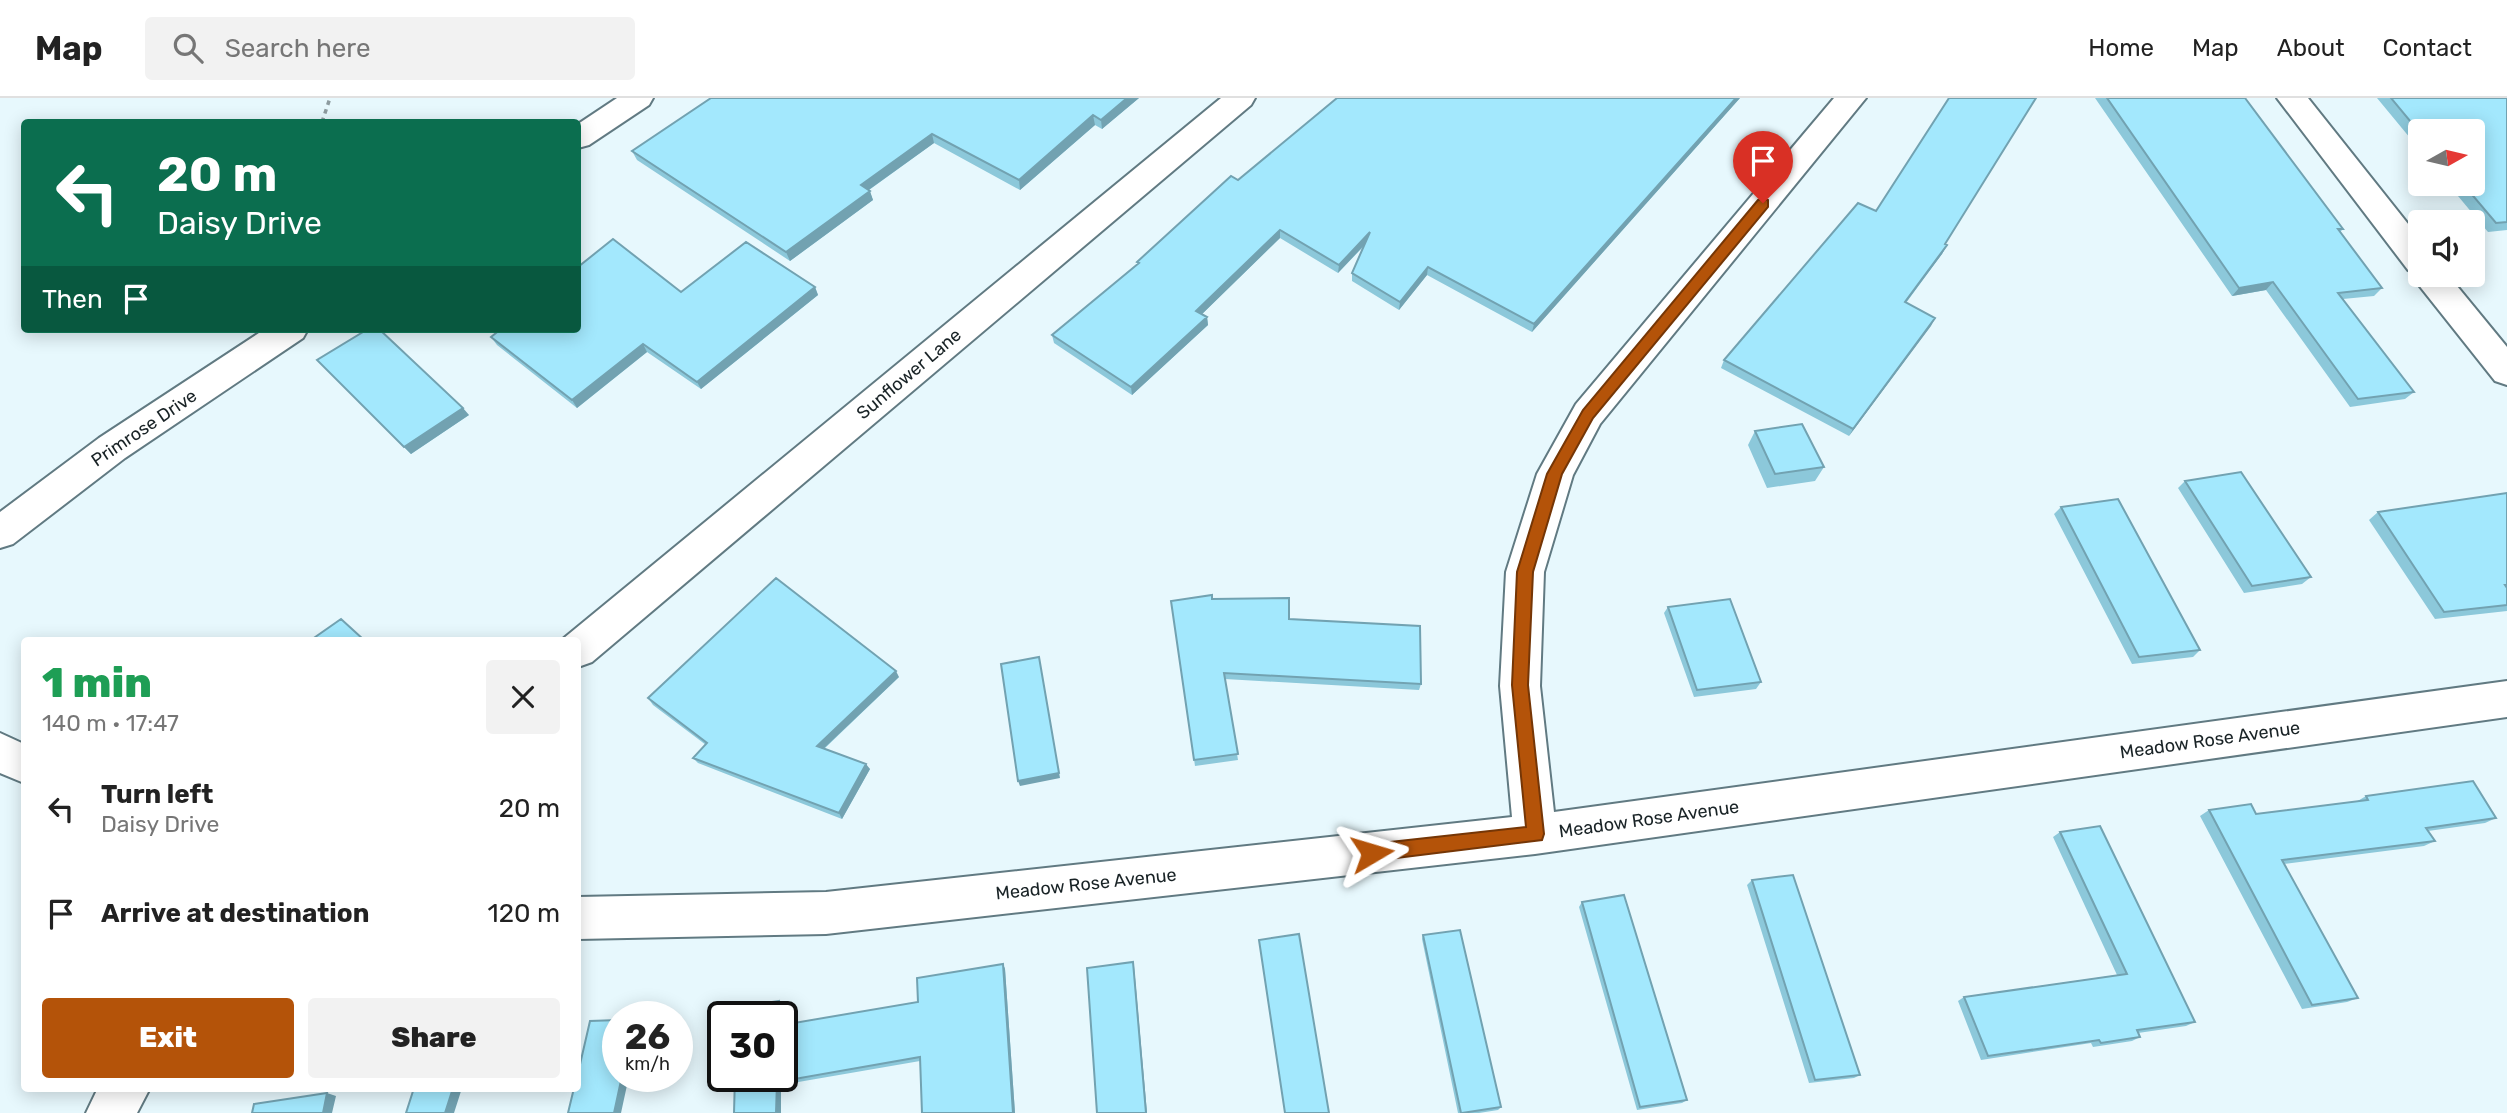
<!DOCTYPE html>
<meta charset="utf-8">
<style>
:root{--surface:#fff;--page:#f2f2f2;--text:#222;--muted:#767676;--line:#e0e0e0;--accent:#b45309}
body{margin:0;font-family:Rubik,sans-serif;background:var(--page);color:var(--text);height:100vh;display:flex;flex-direction:column;font-size:26px;white-space:nowrap}
*{box-sizing:border-box;margin:0}
p{font-size:23px;color:var(--muted)}
.icon{flex:none;width:38px;height:38px;fill:none;stroke:currentColor;stroke-width:2;stroke-linecap:round;stroke-linejoin:round}
.map{position:relative;flex:1;overflow:hidden}
.details{position:absolute;left:21px;top:539px;width:560px;height:455px;display:flex;flex-direction:column;background:var(--surface);border-radius:7px;box-shadow:0 4px 18px #0003}
.details>*{flex:none}
.top-card{position:absolute;left:21px;top:21px;width:560px;height:214px;border-radius:7px;box-shadow:0 4px 18px #0003;background:#0b6e4f;color:#fff;overflow:hidden}
.needle{width:46px;rotate:82deg}
.controls{position:absolute;left:2408px;top:21px;display:grid;gap:14px}
.controls a{display:grid;place-items:center;width:77px;height:77px;border-radius:7px;background:var(--surface);box-shadow:0 4px 18px #0003;font-size:35px}
.speed{position:absolute;left:602px;top:903px;display:flex;gap:14px;font-size:35px;font-weight:700;text-align:center}
.speed>*{display:grid;place-content:center;width:91px;height:91px;border-radius:50%;background:var(--surface);box-shadow:0 4px 18px #0003;line-height:1}
.speed small{font-size:18px;font-weight:400}
.speed .limit{border:4px solid #111;border-radius:10px;background:#fff;color:#111}
.pin{position:absolute;display:grid;place-items:center;width:60px;height:60px;color:#fff;margin:-72px -30px;border-radius:50% 50% 50% 0;rotate:-45deg;box-shadow:0 0 7px #0007}
.pin .icon{rotate:45deg}
.me{position:absolute;width:77px;margin:-38px;rotate:83deg;stroke-linejoin:round;filter:drop-shadow(0 0 5px #0008)}
.turn{display:flex;align-items:center;gap:24px;height:147px;padding:0 21px;font-size:32px}
.turn .icon{width:91px;height:91px;stroke-width:2.5}
.turn b{display:block;font-size:49px;line-height:60px}
.then{display:flex;align-items:center;height:66px;padding:0 21px;background:#0003;gap:14px;font-size:26px}
.round{display:grid;place-items:center;flex:none;width:74px;height:74px;border-radius:7px;background:var(--page)}
.overview{display:flex;align-items:center;justify-content:space-between;height:119px;padding:0 21px}
h1{font-size:42px;font-weight:800;line-height:52px;color:#1e9e55}
.action{display:flex;gap:14px;margin-top:auto;padding:14px 21px}
.action a{flex:1;height:80px;border-radius:7px;background:var(--accent);color:#fff;font-size:28px;font-weight:800;line-height:80px;text-align:center}
.action a+a{background:var(--page);color:var(--text)}
ul{padding:0;list-style:none}
li{display:flex;align-items:center;gap:21px;height:105px;padding:0 21px}
li div{flex:1}
li b{display:block;font-size:26px}
li em{font-style:normal}
header{display:flex;align-items:center;gap:42px;box-sizing:border-box;height:98px;padding:0 35px;background:var(--surface);border-bottom:2px solid var(--line)}
header strong{font-size:33px}
nav{display:flex;gap:38px;margin-inline-start:auto;font-size:24px}
.search{width:490px;height:63px;background:var(--page);display:flex;align-items:center;gap:18px;box-sizing:border-box;padding:0 24px;border-radius:7px;color:var(--muted);font-size:26px}
.map>svg:first-child{display:block}
.lines{fill:none;stroke-linecap:round;stroke-linejoin:round}
.minor-casing{stroke:#617a82;stroke-width:4}
.path{stroke:#8d9b9f;stroke-width:3.5;stroke-dasharray:4.5 4.5;stroke-linecap:butt}
.minor{fill:#fff;fill-rule:evenodd}
.wall{fill:#8cc8da}
.shaded-wall{fill:#72a2b1}
.building{fill:#a3e8fd;stroke:#72a2b1;stroke-width:2}
.route{fill:#b45309;stroke:#753606;stroke-width:2}
.labels{text-anchor:middle;dominant-baseline:central;stroke-width:5;stroke-linejoin:round;paint-order:stroke}
.street-label{font-size:18px;fill:#192326;stroke:#fff}
</style>
<header>
<strong>Map</strong>
<div class="search"><svg class="icon" aria-label="search" viewBox="0 0 24 24"><circle cx="10" cy="10" r="6"/><path d="M15 15l6 6"/></svg>Search here</div>
<nav><a>Home</a><a>Map</a><a>About</a><a>Contact</a></nav>
</header>
<div class="map">
<svg width="2507" height="1015" viewBox="0 0 2507 1015">
<rect width="100%" height="100%" fill="#e7f8fd"/>
<g class="lines">
<!-- minor casing -->
<g class="minor-casing">
<path id="minor" d="M 617,0 L 653,0 L 649,7 L 589,47 L 578,50 L 578,26 Z
M 1221,0 L 1255,0 L 1251,7 L 592,564 L 578,569 L 578,542 L 563,542 L 564,540 Z
M 1834,0 L 1866,0 L 1600,326 L 1573,377 L 1544,474 L 1540,588 L 1554,714 L 2507,583 L 2507,619 L 1535,756 L 826,836 L 578,841 L 578,799 L 826,794 L 1512,719 L 1500,588 L 1506,474 L 1537,376 L 1576,306 Z
M 2277,0 L 2308,0 L 2420,141 L 2420,177 L 2448,177 L 2507,249 L 2507,287 L 2495,283 L 2418,186 L 2414,177 L 2415,174 L 2408,172 Z
M 265,231 L 308,231 L 303,240 L 125,360 L 13,446 L 0,450 L 0,414 L 99,340 Z
M 0,635 L 24,646 L 24,685 L 0,675 Z
M 98,990 L 150,990 L 137,1015 L 86,1015 Z"/>
</g>
<!-- path -->
<path class="path" d="M 322,24 L 330,0"/>
<!-- minor -->
<use href="#minor" class="minor"/>
</g>
<!-- wall -->
<path class="wall" d="M 711,0 L 1139,0 L 1102,31 L 1095,27 L 1020,92 L 934,45 L 869,92 L 873,102 L 790,163 L 637,62 L 632,53 Z
M 1740,0 L 1532,234 L 1427,177 L 1399,212 L 1352,183 L 1352,175 L 1364,148 L 1338,175 L 1280,140 L 1202,216 L 1207,219 L 1208,227 L 1132,297 L 1054,245 L 1052,237 L 1137,166 L 1137,164 L 1238,82 Z
M 2095,0 L 2245,0 L 2343,131 L 2340,134 L 2382,190 L 2374,198 L 2343,201 L 2414,294 L 2405,301 L 2350,309 L 2266,192 L 2232,198 Z
M 2377,0 L 2507,0 L 2507,132 L 2488,134 L 2448,86 L 2473,86 L 2420,33 L 2420,52 Z
M 1876,113 L 1947,147 L 1942,156 L 1906,205 L 1935,220 L 1849,338 L 1721,270 L 1724,262 Z
M 815,189 L 818,197 L 701,291 L 647,254 L 577,310 L 497,247 L 491,239 L 681,194 Z
M 317,262 L 469,317 L 411,356 Z
M 1755,333 L 1824,369 L 1815,383 L 1767,390 L 1748,347 Z
M 2185,383 L 2311,479 L 2302,486 L 2244,495 L 2178,390 Z
M 2507,395 L 2507,513 L 2435,521 L 2369,422 L 2378,414 Z
M 2061,409 L 2200,552 L 2193,559 L 2132,566 L 2054,416 Z
M 1212,501 L 1289,521 L 1421,586 L 1419,592 L 1225,581 L 1238,662 L 1195,668 L 1171,503 Z
M 1668,509 L 1761,584 L 1756,591 L 1694,599 L 1664,515 Z
M 899,579 L 824,651 L 870,671 L 842,721 L 698,665 L 693,660 L 706,647 L 653,607 L 648,600 Z
M 2366,698 L 2496,720 L 2485,725 L 2428,733 L 2435,743 L 2424,748 L 2284,766 L 2358,900 L 2347,904 L 2302,911 L 2200,718 L 2209,712 L 2256,716 L 2356,704 Z
M 2060,734 L 2195,924 L 2186,928 L 2138,935 L 2140,939 L 2132,943 L 2093,949 L 2091,945 L 1981,962 L 1958,903 L 1964,899 L 2117,877 L 2053,739 Z
M 1752,782 L 1860,977 L 1854,980 L 1809,985 L 1747,787 Z
M 1582,804 L 1687,1002 L 1682,1005 L 1637,1012 L 1579,809 Z
M 1423,837 L 1501,1009 L 1498,1012 L 1479,1015 L 1458,1015 L 1422,841 Z
M 1259,842 L 1329,1015 L 1285,1015 Z
M 1003,866 L 1005,871 L 1015,1015 L 922,1015 L 920,963 L 781,987 L 781,1015 L 734,1015 L 779,903 L 783,907 L 783,927 L 918,904 Z"/>
<!-- shaded-wall -->
<path class="shaded-wall" d="M 1127,0 L 1139,0 L 1102,31 L 1101,22 Z
M 1736,0 L 1740,0 L 1532,234 L 1534,226 Z
M 1093,17 L 1095,27 L 1020,92 L 1019,82 Z
M 932,36 L 934,45 L 863,96 L 861,87 Z
M 870,93 L 873,102 L 790,163 L 786,154 Z
M 1280,132 L 1280,140 L 1197,221 L 1196,213 Z
M 1370,134 L 1369,142 L 1338,175 L 1339,167 Z
M 1947,147 L 1942,156 L 1900,212 L 1905,204 Z
M 1428,169 L 1427,177 L 1399,212 L 1400,204 Z
M 2273,184 L 2266,192 L 2232,198 L 2239,190 Z
M 815,189 L 818,197 L 701,291 L 697,284 Z
M 1207,219 L 1208,227 L 1132,297 L 1131,289 Z
M 1935,220 L 1931,228 L 1849,338 L 1853,331 Z
M 643,246 L 647,254 L 577,310 L 572,302 Z
M 463,310 L 469,317 L 411,356 L 404,349 Z
M 1039,559 L 1060,680 L 1020,688 L 1018,683 Z
M 896,573 L 899,579 L 820,654 L 817,648 Z
M 866,666 L 870,671 L 842,721 L 839,715 Z
M 1133,864 L 1134,868 L 1147,1015 L 1146,1015 Z
M 1003,866 L 1005,871 L 1015,1015 L 1013,1015 Z
M 779,903 L 783,907 L 783,931 L 782,919 L 778,919 Z
M 622,978 L 629,978 L 621,1015 L 614,1015 Z
M 777,984 L 781,987 L 781,1015 L 776,1015 Z
M 453,990 L 462,990 L 454,1015 L 445,1015 Z
M 327,995 L 336,998 L 332,1015 L 323,1015 Z"/>
<!-- building -->
<path class="building" d="M 711,0 L 1127,0 L 1101,22 L 1093,17 L 1019,82 L 932,36 L 861,87 L 870,93 L 786,154 L 632,53 Z
M 1337,0 L 1736,0 L 1534,226 L 1428,169 L 1400,204 L 1352,175 L 1370,134 L 1339,167 L 1280,132 L 1196,213 L 1207,219 L 1131,289 L 1052,237 L 1139,165 L 1137,164 L 1231,78 L 1238,82 Z
M 1949,0 L 2036,0 L 1945,146 L 1947,147 L 1905,204 L 1935,220 L 1853,331 L 1724,262 L 1858,105 L 1876,113 Z
M 2107,0 L 2245,0 L 2343,131 L 2338,131 L 2382,190 L 2338,195 L 2414,294 L 2358,301 L 2273,184 L 2239,190 Z
M 2391,0 L 2507,0 L 2507,124 L 2496,125 L 2463,86 L 2473,86 L 2473,33 L 2420,33 L 2420,35 Z
M 613,141 L 681,194 L 746,144 L 815,189 L 697,284 L 643,246 L 572,302 L 491,239 L 501,231 L 578,231 L 578,169 Z
M 368,231 L 379,231 L 463,310 L 404,349 L 317,262 Z
M 1802,326 L 1824,369 L 1775,376 L 1755,333 Z
M 2241,374 L 2311,479 L 2252,488 L 2185,383 Z
M 2507,395 L 2507,487 L 2505,487 L 2507,490 L 2507,507 L 2444,514 L 2378,414 Z
M 2118,401 L 2200,552 L 2139,559 L 2061,409 Z
M 776,480 L 896,573 L 817,648 L 866,666 L 839,715 L 693,660 L 707,645 L 648,600 Z
M 1212,497 L 1212,501 L 1289,500 L 1289,521 L 1420,528 L 1421,586 L 1224,575 L 1238,656 L 1194,662 L 1171,503 Z
M 1730,501 L 1761,584 L 1697,592 L 1668,509 Z
M 341,521 L 364,542 L 311,542 Z
M 1039,559 L 1059,675 L 1018,683 L 1001,566 Z
M 2473,683 L 2496,720 L 2426,730 L 2435,743 L 2282,762 L 2358,900 L 2312,907 L 2209,712 L 2251,706 L 2256,716 L 2368,702 L 2366,698 Z
M 2100,728 L 2195,924 L 2137,932 L 2140,939 L 2101,945 L 2099,942 L 1988,958 L 1964,899 L 2127,876 L 2060,734 Z
M 1793,777 L 1860,977 L 1815,982 L 1752,782 Z
M 1624,797 L 1687,1002 L 1640,1009 L 1582,804 Z
M 1460,832 L 1501,1009 L 1462,1015 L 1461,1015 L 1423,837 Z
M 1299,836 L 1329,1015 L 1285,1015 L 1259,842 Z
M 1133,864 L 1146,1015 L 1097,1015 L 1087,870 Z
M 1003,866 L 1013,1015 L 922,1015 L 920,959 L 777,984 L 776,1015 L 734,1015 L 735,978 L 782,978 L 782,927 L 918,904 L 917,880 Z
M 779,903 L 778,919 L 738,919 L 738,909 Z
M 618,922 L 618,978 L 622,978 L 614,1015 L 568,1015 L 574,990 L 578,990 L 578,975 L 590,923 Z
M 414,990 L 453,990 L 445,1015 L 406,1015 Z
M 327,995 L 323,1015 L 252,1015 L 254,1006 Z"/>
<!-- route -->
<path class="route" d="M 1763,101 L 1768,102 L 1768,109 L 1593,320 L 1562,376 L 1533,474 L 1528,587 L 1544,736 L 1542,742 L 1372,763 L 1365,761 L 1363,755 L 1365,749 L 1372,746 L 1526,729 L 1512,587 L 1517,474 L 1547,376 L 1583,312 L 1758,102 Z"/>
<g class="labels">
<!-- street labels -->
<g class="street-label">
<text transform="translate(909 276) rotate(-40)">Sunflower Lane</text>
<text transform="translate(144 330) rotate(-34)">Primrose Drive</text>
<text transform="translate(2210 642) rotate(-8)">Meadow Rose Avenue</text>
<text transform="translate(1649 721) rotate(-8)">Meadow Rose Avenue</text>
<text transform="translate(1086 786) rotate(-6)">Meadow Rose Avenue</text>
</g>
</g>
</svg>
<div class="controls">
<a><svg class="needle" viewBox="-14 -14 28 28"><path d="M0-13l5 13h-10z" fill="#e53935"/><path d="M0 13l5-13h-10z" fill="#767676"/></svg></a>
<a><svg class="icon" aria-label="sound" viewBox="0 0 24 24"><path d="M4 9h4l5-4v14l-5-4H4zM17 9q2 3 0 6"/></svg></a>
</div>
<div class="speed"><div>26<small>km/h</small></div><div class="limit">30</div></div>
<div class="pin" style="left:1763px;top:105px;background:#d93025"><svg class="icon" aria-label="arrive" viewBox="0 0 24 24"><path d="M6 21V4h12l-3 4 3 4H6"/></svg></div>
<svg class="me" style="left:1372px;top:755px" viewBox="-20 -20 40 40"><path d="M0-17L14 15 0 8-14 15z" fill="#b45309" stroke="#fff" stroke-width="4"/></svg>
<div class="top-card">
<div class="turn"><svg class="icon" aria-label="left" viewBox="0 0 24 24"><path d="M17 20v-9H6M10 6l-5 5 5 5"/></svg><div><b>20 m</b>Daisy Drive</div></div>
<div class="then">Then<svg class="icon" aria-label="arrive" viewBox="0 0 24 24"><path d="M6 21V4h12l-3 4 3 4H6"/></svg></div>
</div>
<section class="details">
<div class="overview"><div><h1>1 min</h1><p>140 m · 17:47</p></div><a class="round"><svg class="icon" aria-label="close" viewBox="0 0 24 24"><path d="M6 6l12 12M18 6L6 18"/></svg></a></div>
<ul>
<li><svg class="icon" aria-label="left" viewBox="0 0 24 24"><path d="M17 20v-9H6M10 6l-5 5 5 5"/></svg><div><b>Turn left</b><p>Daisy Drive</p></div><em>20 m</em></li>
<li><svg class="icon" aria-label="arrive" viewBox="0 0 24 24"><path d="M6 21V4h12l-3 4 3 4H6"/></svg><div><b>Arrive at destination</b></div><em>120 m</em></li>
</ul>
<div class="action"><a>Exit</a><a>Share</a></div>
</section>
</div>
